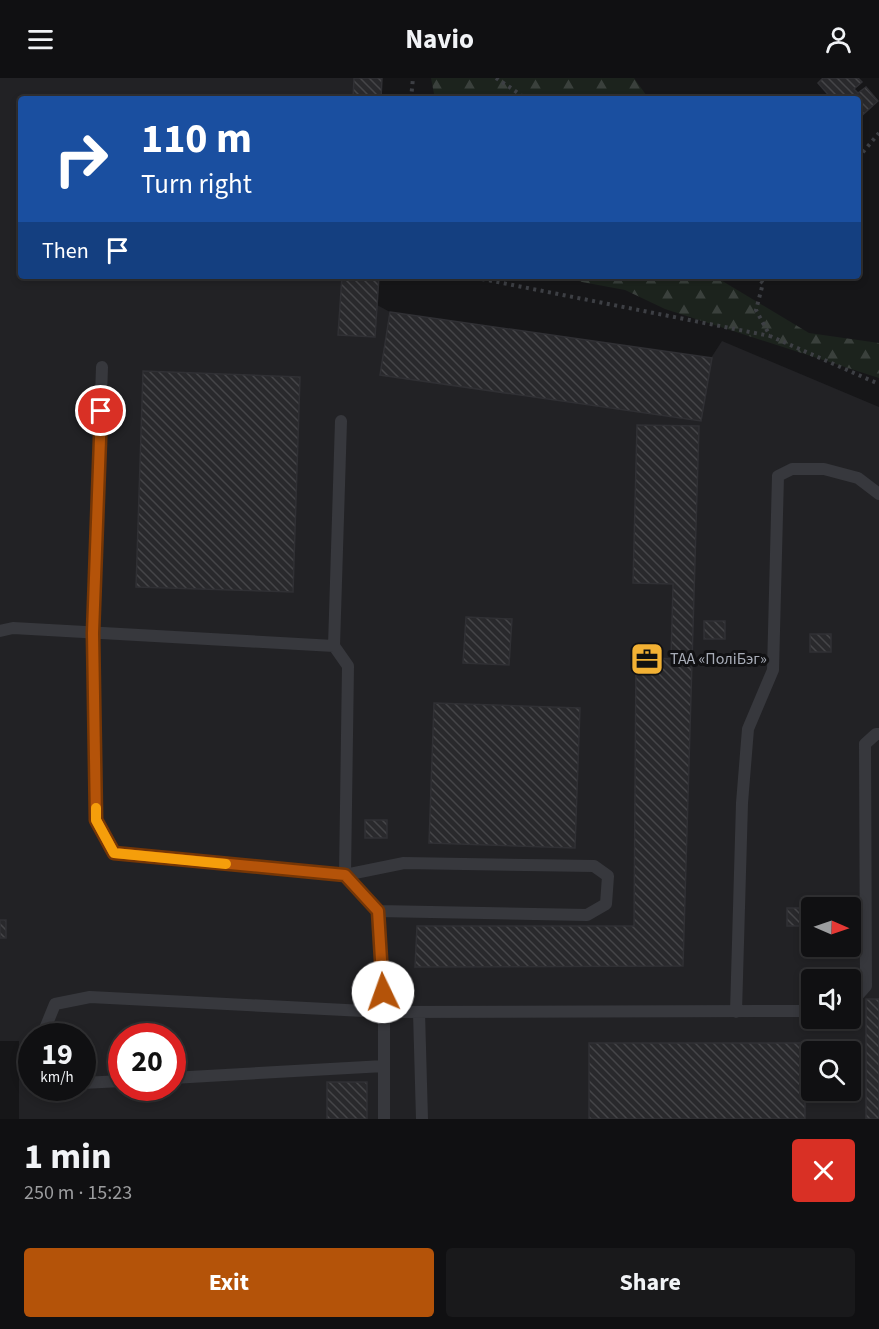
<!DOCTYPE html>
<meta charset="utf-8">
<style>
:root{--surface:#101012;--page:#19191b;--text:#f1f3f6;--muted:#9c9d9f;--line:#303032;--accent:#b45309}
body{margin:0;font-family:"Source Sans 3",sans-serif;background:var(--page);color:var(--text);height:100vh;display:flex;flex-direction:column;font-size:22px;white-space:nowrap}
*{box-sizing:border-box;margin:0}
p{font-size:20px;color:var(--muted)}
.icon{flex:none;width:33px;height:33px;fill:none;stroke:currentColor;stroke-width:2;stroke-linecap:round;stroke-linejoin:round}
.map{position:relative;height:1041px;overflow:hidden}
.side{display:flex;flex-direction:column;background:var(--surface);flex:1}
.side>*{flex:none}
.hud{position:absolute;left:18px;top:18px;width:843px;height:183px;border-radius:6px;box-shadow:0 3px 9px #0003,0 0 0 2px var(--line);background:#1a4fa0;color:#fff;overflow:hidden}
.needle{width:39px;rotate:92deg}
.fabs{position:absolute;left:801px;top:819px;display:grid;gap:12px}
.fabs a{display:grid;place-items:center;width:60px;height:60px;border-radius:6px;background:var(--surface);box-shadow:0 3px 9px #0003,0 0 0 2px var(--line);font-size:30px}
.speed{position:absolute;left:18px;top:945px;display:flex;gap:12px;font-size:30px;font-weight:700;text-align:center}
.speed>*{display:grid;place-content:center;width:78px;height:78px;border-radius:50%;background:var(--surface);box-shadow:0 3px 9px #0003,0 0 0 2px var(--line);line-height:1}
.speed small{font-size:15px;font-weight:400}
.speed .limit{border:9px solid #d22;background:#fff;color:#111}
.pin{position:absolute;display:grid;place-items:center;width:51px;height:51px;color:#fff;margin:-26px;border:3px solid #fff;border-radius:50%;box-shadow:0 2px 6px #0007}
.me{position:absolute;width:66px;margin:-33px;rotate:357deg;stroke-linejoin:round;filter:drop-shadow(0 0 4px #0008)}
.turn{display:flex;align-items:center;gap:21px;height:126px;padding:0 24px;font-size:27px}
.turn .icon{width:78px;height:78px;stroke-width:2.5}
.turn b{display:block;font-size:42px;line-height:51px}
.then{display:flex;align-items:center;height:57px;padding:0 24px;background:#0003;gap:12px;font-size:22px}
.round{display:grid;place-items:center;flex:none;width:63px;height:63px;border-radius:6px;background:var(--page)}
.overview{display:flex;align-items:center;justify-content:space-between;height:102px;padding:0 24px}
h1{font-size:36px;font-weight:700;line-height:45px}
.action{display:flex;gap:12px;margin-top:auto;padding:12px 24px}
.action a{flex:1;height:69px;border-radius:6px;background:var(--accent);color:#fff;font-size:24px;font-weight:700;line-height:69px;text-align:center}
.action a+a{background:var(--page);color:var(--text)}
header{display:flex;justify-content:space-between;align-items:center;height:78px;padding:0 24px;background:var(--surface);font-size:27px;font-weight:700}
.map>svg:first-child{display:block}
.built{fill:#222225;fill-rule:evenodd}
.forest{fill:url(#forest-firs)}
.building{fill:url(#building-back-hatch);stroke:#303034;stroke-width:1.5}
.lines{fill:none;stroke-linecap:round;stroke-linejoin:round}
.path{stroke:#3d3f44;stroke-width:4;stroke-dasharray:3 4.5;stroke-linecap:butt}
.service{stroke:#37383d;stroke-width:12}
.route-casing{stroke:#753606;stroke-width:15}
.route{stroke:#b45309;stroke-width:10}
.slow{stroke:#f59e0b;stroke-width:10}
.labels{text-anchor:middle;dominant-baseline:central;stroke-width:6;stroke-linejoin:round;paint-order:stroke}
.poi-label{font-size:16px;fill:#a8adb8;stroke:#111113;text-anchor:start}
</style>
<header><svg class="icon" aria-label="menu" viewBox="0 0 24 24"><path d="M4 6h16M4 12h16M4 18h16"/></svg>Navio<svg class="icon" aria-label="person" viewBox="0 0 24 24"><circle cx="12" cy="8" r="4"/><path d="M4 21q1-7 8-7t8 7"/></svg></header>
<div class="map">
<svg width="879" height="1041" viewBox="0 0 879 1041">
<defs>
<pattern id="forest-firs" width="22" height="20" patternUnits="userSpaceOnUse" patternTransform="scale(1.5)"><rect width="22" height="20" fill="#1c231d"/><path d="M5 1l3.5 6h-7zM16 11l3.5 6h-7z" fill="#3a403c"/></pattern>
<pattern id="building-back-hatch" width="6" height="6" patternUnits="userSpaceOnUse" patternTransform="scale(1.5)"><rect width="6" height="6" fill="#29292c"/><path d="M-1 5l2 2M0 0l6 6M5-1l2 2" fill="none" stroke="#454548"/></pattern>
</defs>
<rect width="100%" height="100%" fill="#161618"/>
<!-- built -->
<path class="built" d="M 0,0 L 382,0 L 381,21 L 21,21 L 21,198 L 379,198 L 377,227 L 390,234 L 711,280 L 722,263 L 879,329 L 879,1041 L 19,1041 L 19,963 L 0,963 ZM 812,830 L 850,830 L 850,868 L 812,868 ZM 812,902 L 850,902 L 850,940 L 812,940 ZM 32,958 L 82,958 L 82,1010 L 32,1010 ZM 122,958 L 172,958 L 172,1010 L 122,1010 ZM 812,974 L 850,974 L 850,1012 L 812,1012 Z"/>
<!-- forest -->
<path class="forest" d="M 431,0 L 634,0 L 649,21 L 435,21 Z
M 564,198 L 714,198 L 809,255 L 879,265 L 879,300 L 665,231 L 625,212 L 582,204 Z"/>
<!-- building -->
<path class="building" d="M 354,0 L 382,0 L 381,21 L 353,21 Z
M 823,0 L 858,0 L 862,4 L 854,11 L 858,15 L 866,9 L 878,23 L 858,41 L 858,21 L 832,21 L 818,5 Z
M 342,198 L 379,198 L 375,259 L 338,257 Z
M 390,234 L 712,280 L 701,343 L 380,297 Z
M 143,293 L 300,299 L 293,514 L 136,509 Z
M 637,347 L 699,348 L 683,888 L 415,889 L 417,848 L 634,848 L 636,578 L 671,581 L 673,506 L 633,505 Z
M 466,539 L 512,541 L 509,587 L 463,585 Z
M 704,543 L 725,543 L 725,561 L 704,561 Z
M 810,556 L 831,556 L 831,574 L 810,574 Z
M 434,625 L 580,630 L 575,770 L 429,765 Z
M 365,742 L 387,742 L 387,760 L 365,760 Z
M 787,830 L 808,830 L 808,848 L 787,848 Z
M 0,842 L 6,842 L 6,860 L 0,860 Z
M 866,921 L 879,921 L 879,1041 L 866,1041 Z
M 589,965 L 805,965 L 805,1041 L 589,1041 Z
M 327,1004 L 367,1004 L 367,1041 L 327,1041 Z"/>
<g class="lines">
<!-- path -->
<path class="path" d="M 496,0 L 511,10 L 526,21
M 411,21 L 413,0
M 858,80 L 879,55
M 467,198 L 770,258
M 755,198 L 763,205 L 756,232 L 770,258 L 879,306"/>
<!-- service -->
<path class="service" d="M 102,289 L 93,555 L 96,742 L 114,775 L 345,797 L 404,785 L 594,788 L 608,798 L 606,826 L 587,837 L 378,833
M 0,553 L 13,550 L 334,568 L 348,588 L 345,797 L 378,833 L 384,934 L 384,1041
M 334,568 L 341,343
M 850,926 L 866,908 L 865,666 L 876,656 L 879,656
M 419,934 L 422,1041
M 736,934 L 742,725 L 748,651 L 773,592 L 778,398 L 792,391 L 824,391 L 858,400 L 879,416
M 42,958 L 55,926 L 90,919 L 384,934 L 812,933
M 172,1000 L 384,988
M 82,1005 L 122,1003"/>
</g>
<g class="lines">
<!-- route casing -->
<g class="route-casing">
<path id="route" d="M 101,333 L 93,555 L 96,742 L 114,775 L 345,797 L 378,833 L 383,914"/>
</g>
<!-- route -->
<use href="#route" class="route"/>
<!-- slow -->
<path class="slow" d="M 96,730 L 96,742 L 114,775 L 226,786"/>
</g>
<!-- icons -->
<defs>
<g id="office-square" transform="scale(1.725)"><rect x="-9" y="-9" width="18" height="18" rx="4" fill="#f2b134" stroke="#111113"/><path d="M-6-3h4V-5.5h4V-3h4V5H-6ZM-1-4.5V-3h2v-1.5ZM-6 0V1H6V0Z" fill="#111"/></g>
</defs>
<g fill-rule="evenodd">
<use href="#office-square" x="647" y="581"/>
</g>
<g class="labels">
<!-- poi labels -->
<g class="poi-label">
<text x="670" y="581">ТАА «ПоліБэг»</text>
</g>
</g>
</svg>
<div class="fabs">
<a><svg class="needle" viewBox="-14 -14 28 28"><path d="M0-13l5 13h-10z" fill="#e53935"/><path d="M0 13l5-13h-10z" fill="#9c9d9f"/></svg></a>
<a><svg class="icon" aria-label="sound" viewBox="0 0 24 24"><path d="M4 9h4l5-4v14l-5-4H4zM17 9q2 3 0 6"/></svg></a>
<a><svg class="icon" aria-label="search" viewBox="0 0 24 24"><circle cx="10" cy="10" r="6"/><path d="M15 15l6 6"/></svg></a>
</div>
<div class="speed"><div>19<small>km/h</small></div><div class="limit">20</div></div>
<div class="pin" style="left:101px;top:333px;background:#d93025"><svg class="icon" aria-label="arrive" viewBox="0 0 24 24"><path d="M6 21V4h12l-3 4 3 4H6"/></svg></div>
<svg class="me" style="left:383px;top:914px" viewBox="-20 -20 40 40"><circle r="19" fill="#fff"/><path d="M0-13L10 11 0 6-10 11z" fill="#b45309"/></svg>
<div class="hud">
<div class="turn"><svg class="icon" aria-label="right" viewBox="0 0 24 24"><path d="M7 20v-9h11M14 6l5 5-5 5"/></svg><div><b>110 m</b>Turn right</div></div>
<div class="then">Then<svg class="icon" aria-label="arrive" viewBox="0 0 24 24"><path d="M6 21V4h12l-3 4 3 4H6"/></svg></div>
</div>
</div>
<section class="side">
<div class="overview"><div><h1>1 min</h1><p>250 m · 15:23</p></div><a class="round" style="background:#d93025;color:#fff"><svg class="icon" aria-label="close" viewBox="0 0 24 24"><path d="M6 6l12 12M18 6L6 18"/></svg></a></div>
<div class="action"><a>Exit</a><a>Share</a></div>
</section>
